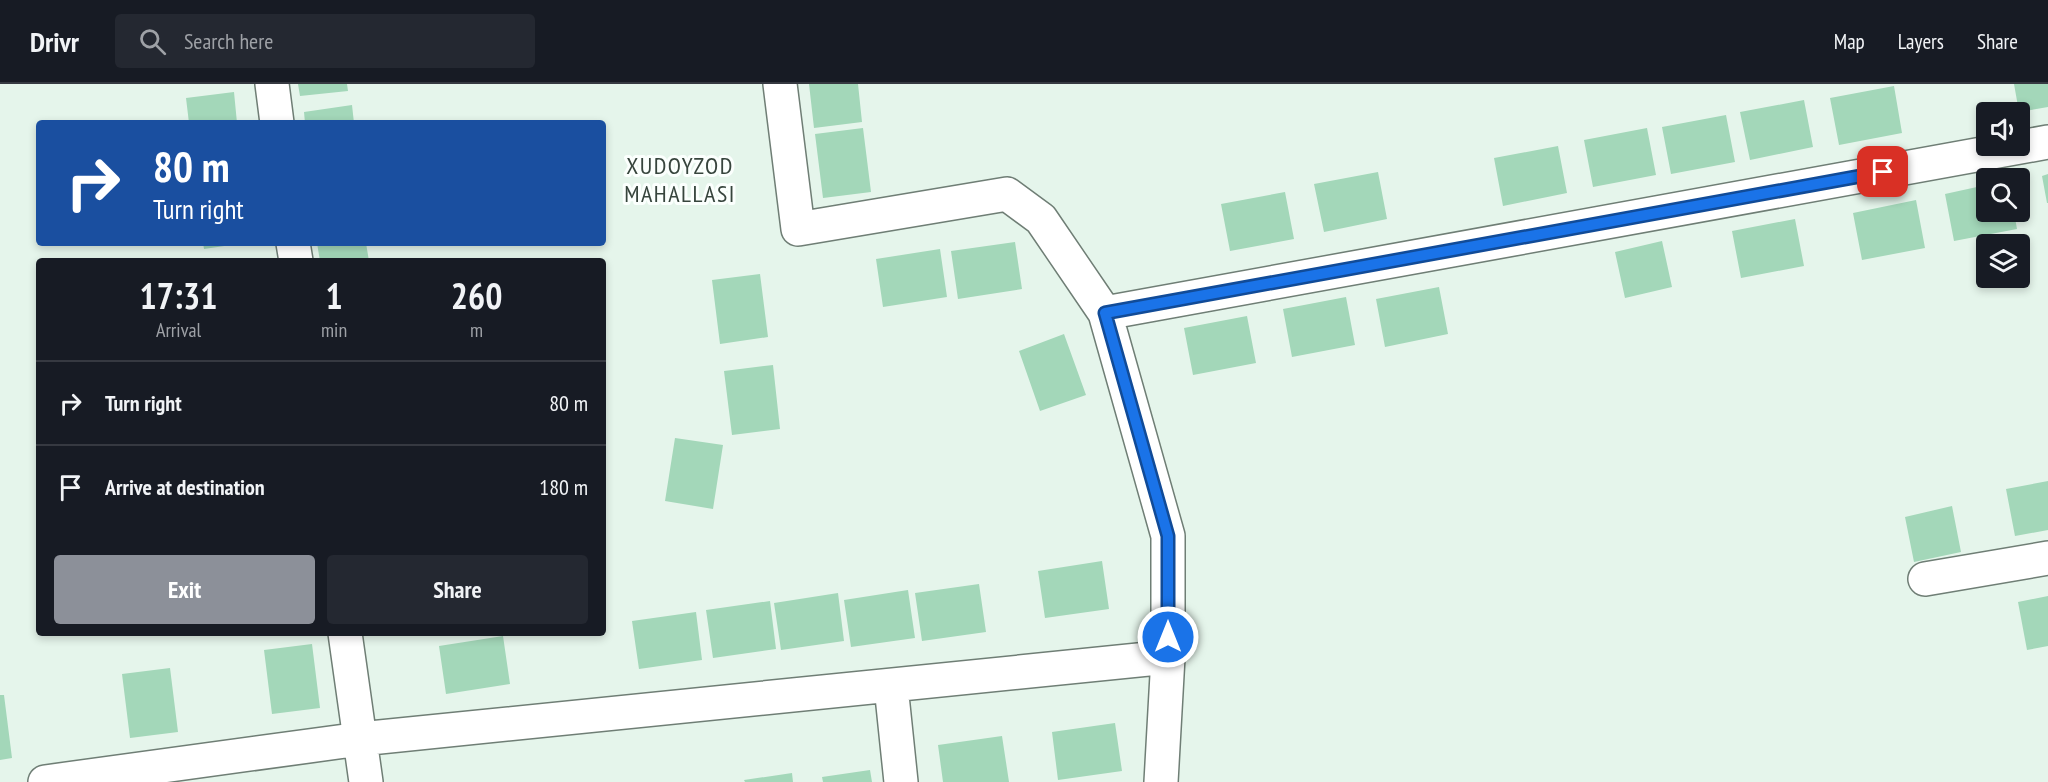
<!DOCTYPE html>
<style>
:root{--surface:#171b24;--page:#242831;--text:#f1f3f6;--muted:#9ea1a6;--line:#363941;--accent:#8c9099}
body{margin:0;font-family:"PT Sans Narrow",sans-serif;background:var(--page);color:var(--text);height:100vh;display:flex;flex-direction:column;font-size:22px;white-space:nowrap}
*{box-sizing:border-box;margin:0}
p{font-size:20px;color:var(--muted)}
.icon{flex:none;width:33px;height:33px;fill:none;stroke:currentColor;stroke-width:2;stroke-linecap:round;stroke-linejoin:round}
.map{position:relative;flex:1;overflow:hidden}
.panel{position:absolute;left:36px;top:174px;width:570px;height:378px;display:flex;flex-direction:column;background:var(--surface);border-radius:6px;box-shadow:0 3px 9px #0003}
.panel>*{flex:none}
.banner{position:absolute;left:36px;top:36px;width:570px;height:126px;border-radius:6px;box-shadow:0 3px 9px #0003;background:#1a4fa0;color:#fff;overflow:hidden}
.buttons{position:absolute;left:1976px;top:18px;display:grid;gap:12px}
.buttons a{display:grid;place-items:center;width:54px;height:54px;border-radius:6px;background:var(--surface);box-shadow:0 3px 9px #0003;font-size:30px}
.pin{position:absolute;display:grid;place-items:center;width:51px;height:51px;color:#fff;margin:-26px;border-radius:12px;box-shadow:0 3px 9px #0006}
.me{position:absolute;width:66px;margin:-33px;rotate:0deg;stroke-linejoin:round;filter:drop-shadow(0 0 4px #0008)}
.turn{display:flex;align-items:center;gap:21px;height:126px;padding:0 18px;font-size:27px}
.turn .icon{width:78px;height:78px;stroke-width:2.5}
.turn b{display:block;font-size:42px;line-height:51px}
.eta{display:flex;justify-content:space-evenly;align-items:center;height:102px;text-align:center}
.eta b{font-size:36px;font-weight:700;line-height:42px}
.primary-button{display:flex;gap:12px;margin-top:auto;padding:12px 18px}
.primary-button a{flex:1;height:69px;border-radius:6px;background:var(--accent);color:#fff;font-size:24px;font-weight:700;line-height:69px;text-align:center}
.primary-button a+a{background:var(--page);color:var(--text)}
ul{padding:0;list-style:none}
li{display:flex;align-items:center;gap:18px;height:84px;padding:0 18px;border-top:2px solid var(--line)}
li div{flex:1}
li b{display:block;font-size:22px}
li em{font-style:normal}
header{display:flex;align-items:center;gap:36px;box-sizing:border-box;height:84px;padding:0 30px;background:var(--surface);border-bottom:2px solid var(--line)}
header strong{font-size:28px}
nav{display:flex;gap:33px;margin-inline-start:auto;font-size:21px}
.search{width:420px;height:54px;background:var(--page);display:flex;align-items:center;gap:15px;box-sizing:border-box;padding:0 21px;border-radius:6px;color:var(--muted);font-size:22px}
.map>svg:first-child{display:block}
.building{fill:#a3d7b9}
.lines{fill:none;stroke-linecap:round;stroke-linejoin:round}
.minor-casing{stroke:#6f7e75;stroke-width:36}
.minor{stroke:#fff;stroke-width:33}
.route-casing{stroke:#114b97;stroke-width:15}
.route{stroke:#1a73e8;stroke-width:10}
.labels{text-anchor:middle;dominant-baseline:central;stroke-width:6;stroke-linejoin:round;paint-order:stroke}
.neighbourhood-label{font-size:24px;letter-spacing:1.5px;fill:#37453d;stroke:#fbfffd}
</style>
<header>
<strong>Drivr</strong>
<div class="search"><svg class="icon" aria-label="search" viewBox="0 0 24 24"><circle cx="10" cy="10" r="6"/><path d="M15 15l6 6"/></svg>Search here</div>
<nav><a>Map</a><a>Layers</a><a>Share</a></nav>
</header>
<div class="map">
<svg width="2048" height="698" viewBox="0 0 2048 698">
<rect width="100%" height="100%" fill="#e5f5eb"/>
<!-- building -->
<path class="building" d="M 298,0 L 347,0 L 348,7 L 300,12 Z
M 809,0 L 858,0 L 862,38 L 814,44 Z
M 2014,0 L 2048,0 L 2048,23 L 2019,28 Z
M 1894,2 L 1902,49 L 1839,61 L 1830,14 Z
M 234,8 L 237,39 L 189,39 L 186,14 Z
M 1804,16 L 1813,63 L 1750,76 L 1740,28 Z
M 352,21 L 354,39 L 305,39 L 304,28 Z
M 1726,31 L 1735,78 L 1671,90 L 1662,43 Z
M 863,44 L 871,108 L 823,114 L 815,50 Z
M 1647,44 L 1656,91 L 1593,103 L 1584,56 Z
M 1558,62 L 1567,109 L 1503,122 L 1494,74 Z
M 1378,88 L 1387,135 L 1324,148 L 1314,100 Z
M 2048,90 L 2048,119 L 2047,119 L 2042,92 Z
M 1986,101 L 1986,128 L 2014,128 L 2017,145 L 1954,157 L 1945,110 Z
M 1285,108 L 1294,155 L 1230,167 L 1221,120 Z
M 1916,116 L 1925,164 L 1862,176 L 1853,129 Z
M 1795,135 L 1804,182 L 1741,194 L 1732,147 Z
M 1662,157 L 1672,203 L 1625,214 L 1615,168 Z
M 1015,158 L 1022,205 L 958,215 L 951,167 Z
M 203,159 L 238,159 L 238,160 L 204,165 Z
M 317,159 L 366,159 L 369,177 L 320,177 Z
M 940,165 L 947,213 L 883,223 L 876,175 Z
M 760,190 L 768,253 L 720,260 L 712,196 Z
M 1439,203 L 1448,250 L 1385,263 L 1376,215 Z
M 1346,213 L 1355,261 L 1292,273 L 1283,225 Z
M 1247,232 L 1256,279 L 1193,291 L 1184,244 Z
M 1064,250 L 1086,311 L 1040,327 L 1019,267 Z
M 773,281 L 780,345 L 732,351 L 724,287 Z
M 675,354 L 723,361 L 713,425 L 665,417 Z
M 2048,397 L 2048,446 L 2015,452 L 2006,405 Z
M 1952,422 L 1961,468 L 1914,478 L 1905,433 Z
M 1102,477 L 1109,525 L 1045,534 L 1038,487 Z
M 979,500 L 986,548 L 922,557 L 915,509 Z
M 908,506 L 915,554 L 851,563 L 844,516 Z
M 838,509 L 844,557 L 781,566 L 774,519 Z
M 2048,512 L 2048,562 L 2027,566 L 2018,518 Z
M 770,517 L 776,565 L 713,574 L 706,526 Z
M 696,528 L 702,576 L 639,585 L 632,537 Z
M 503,552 L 510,600 L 446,610 L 439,562 Z
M 312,560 L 320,624 L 272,630 L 264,566 Z
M 170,584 L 178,648 L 130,654 L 122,590 Z
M 0,611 L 4,611 L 12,674 L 0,676 Z
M 1115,639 L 1122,687 L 1058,696 L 1052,648 Z
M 1002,652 L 1009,698 L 943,698 L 938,661 Z
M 870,686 L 872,698 L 823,698 L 822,693 Z
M 792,689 L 793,698 L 745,698 L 744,696 Z"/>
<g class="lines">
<!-- minor casing -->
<g class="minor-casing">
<path id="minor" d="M 272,0 L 277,39
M 780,0 L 798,145 L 1007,110 L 1041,135 L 1105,229 L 1168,452 L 1168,573 L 1161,698
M 293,159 L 296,177
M 1105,229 L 2048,58
M 1925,495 L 2048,474
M 345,549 L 366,698
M 891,602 L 901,698
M 45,698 L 360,655 L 1168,573"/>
</g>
<!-- minor -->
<use href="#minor" class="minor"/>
</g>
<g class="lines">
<!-- route casing -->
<g class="route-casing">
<path id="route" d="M 1168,553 L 1168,452 L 1105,229 L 1883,88"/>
</g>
<!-- route -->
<use href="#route" class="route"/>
</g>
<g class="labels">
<!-- neighbourhood labels -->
<g class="neighbourhood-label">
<text x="680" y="81">XUDOYZOD<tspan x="680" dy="28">MAHALLASI</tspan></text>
</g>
</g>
</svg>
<div class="buttons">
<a><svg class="icon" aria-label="sound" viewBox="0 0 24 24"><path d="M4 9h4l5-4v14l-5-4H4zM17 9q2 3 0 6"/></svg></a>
<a><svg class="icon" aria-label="search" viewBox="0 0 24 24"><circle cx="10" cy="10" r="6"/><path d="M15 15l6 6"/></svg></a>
<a><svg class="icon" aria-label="layers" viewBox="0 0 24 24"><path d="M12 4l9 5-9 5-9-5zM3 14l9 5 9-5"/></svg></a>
</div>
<div class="pin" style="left:1883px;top:88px;background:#d93025"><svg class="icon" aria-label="arrive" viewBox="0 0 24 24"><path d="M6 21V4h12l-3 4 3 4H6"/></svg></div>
<svg class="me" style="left:1168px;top:553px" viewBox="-20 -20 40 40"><circle r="17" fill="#1a73e8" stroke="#fff" stroke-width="3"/><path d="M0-11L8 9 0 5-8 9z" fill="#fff"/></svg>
<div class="banner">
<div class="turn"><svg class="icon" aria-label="right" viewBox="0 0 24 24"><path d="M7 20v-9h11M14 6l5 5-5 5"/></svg><div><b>80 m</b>Turn right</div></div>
</div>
<section class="panel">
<div class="eta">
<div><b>17:31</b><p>Arrival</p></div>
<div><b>1</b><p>min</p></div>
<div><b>260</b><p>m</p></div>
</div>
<ul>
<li><svg class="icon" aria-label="right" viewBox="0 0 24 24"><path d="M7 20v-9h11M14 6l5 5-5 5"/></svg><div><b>Turn right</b></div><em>80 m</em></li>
<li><svg class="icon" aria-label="arrive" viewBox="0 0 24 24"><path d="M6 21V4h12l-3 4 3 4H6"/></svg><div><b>Arrive at destination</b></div><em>180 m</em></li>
</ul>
<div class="primary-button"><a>Exit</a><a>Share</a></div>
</section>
</div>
